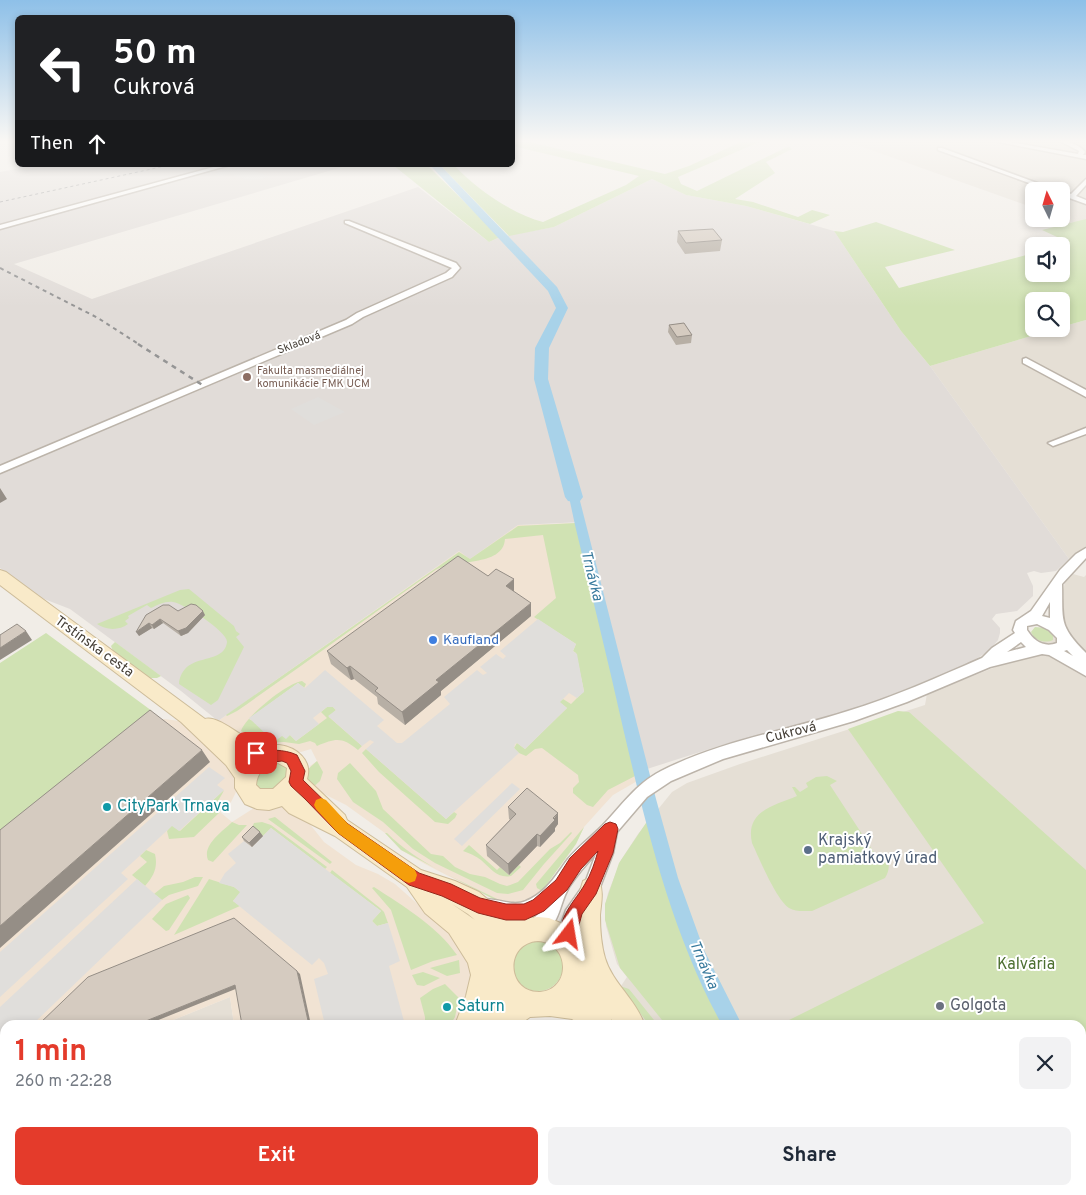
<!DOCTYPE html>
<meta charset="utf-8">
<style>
:root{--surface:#fff;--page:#f2f2f3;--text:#1f2937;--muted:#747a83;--accent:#e43b2b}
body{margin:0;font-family:Overpass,sans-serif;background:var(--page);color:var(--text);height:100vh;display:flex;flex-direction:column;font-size:19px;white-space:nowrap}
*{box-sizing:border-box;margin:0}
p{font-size:16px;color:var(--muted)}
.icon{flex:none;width:28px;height:28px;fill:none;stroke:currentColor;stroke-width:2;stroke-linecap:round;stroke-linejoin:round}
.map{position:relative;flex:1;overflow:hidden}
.details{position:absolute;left:0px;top:1020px;width:1086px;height:175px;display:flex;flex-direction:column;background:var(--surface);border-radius:15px 15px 0 0;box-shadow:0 2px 8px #0003}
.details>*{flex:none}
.guide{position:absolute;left:15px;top:15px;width:500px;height:152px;border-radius:8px;box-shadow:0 2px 8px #0003;background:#202124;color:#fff;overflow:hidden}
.needle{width:32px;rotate:355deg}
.tools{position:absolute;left:1025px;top:182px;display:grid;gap:10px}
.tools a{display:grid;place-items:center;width:45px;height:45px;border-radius:8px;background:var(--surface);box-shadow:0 2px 8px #0003;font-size:25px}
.pin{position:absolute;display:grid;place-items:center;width:42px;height:42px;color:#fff;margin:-21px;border-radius:10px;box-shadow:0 2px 8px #0006}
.me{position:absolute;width:55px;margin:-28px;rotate:14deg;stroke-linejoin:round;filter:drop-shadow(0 0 4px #0008)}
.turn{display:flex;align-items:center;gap:18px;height:105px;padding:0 15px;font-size:22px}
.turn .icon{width:65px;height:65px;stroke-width:2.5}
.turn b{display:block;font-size:35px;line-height:42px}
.then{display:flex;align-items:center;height:48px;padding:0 15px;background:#0003;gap:10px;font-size:19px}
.round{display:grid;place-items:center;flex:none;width:52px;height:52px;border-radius:8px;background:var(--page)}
.head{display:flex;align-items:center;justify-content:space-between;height:85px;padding:0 15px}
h1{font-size:30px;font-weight:700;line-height:38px;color:var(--accent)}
.primary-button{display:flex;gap:10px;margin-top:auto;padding:10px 15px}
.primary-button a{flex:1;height:58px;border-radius:8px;background:var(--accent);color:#fff;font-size:20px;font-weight:700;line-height:58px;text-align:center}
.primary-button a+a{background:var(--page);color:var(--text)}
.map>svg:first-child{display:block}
.residential{fill:#e5dfd5}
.commercial{fill:#f1e3d3}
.industrial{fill:#e1dcd8}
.green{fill:#d0e2b3}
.parking{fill:#e0dedb}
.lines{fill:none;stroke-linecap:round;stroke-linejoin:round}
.canal{fill:#a8d2e9;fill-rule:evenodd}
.river{fill:#a8d2e9;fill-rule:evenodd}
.street-casing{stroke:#bcb4aa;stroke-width:3}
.secondary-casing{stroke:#cdbc9a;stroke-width:2}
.street{fill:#fff;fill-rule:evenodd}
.secondary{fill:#f9eac9;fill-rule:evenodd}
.rail-far2{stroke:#959595;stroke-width:1;stroke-dasharray:3 3;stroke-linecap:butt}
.rail-far1{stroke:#959595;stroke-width:2;stroke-dasharray:4 4;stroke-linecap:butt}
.rail{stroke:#959595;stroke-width:2.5;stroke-dasharray:5 5;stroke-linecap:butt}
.wall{fill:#b7afa5}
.shaded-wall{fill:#958e86}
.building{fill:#d5cbc0;stroke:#958e86}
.route{fill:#e43b2b;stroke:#94261c}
.slow{fill:#f59e0b}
.education-dot{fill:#8d6e63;stroke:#fff;stroke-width:2}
.shop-dot{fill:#3f7fe0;stroke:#fff;stroke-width:2}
.culture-dot{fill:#0f9aa8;stroke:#fff;stroke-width:2}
.service-dot{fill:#5c6f8a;stroke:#fff;stroke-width:2}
.worship-dot{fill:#6b7280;stroke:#fff;stroke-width:2}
.labels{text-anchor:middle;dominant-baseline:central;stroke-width:4;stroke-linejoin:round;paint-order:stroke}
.far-street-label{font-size:11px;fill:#443e36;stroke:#fff}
.far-education-label{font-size:11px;fill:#785e54;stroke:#fff;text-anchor:start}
.shop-label{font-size:14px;fill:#366cbe;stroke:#fff;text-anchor:start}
.street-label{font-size:14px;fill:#443e36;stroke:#fff}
.water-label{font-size:15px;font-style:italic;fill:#387a9d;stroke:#fff}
.near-culture-label{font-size:16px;fill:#0d838f;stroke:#fff;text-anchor:start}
.near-service-label{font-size:16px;fill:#4e5e75;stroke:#fff;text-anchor:start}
.near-park-label{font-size:16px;fill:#4c6f30;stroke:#fff}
.near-worship-label{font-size:16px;fill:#5b616d;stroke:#fff;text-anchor:start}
</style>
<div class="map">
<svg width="1086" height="1195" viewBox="0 0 1086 1195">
<rect width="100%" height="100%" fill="#f1ede7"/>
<!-- residential -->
<path class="residential" d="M 843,140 L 1086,140 L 1086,227 L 1074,222 L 1061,225 L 1045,219 L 1061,219 L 1061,191 L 1034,191 L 1034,208 Z
M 1086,320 L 1086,392 L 1027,360 L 1022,361 L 1086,397 L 1086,428 L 1050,441 L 1056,445 L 1086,434 L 1086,546 L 1069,559 L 930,366 L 1055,329 L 1061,329 L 1061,327 Z
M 1073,574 L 1084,577 L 1086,575 L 1086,1195 L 338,1195 L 346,1190 L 1081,1190 L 1081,1025 L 595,1025 L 627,977 L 617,964 L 606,926 L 605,906 L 608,893 L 621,860 L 638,834 L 672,792 L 687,783 L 740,764 L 925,705 L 927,694 L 932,692 L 1016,659 L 1059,608 L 1065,582 Z
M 230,997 L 234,1025 L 161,1025 Z
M 5,1088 L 5,1190 L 257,1190 L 257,1195 L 0,1195 L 0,1090 Z"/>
<!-- commercial -->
<path class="commercial" d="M 575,523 L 639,780 L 613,795 L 602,807 L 584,827 L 576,844 L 542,891 L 535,899 L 526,904 L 499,902 L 425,864 L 401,850 L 385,833 L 346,805 L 308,786 L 310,766 L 317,761 L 311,749 L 301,752 L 260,749 L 218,721 L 459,551 L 471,558 L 518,525 Z
M 164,719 L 179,721 L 233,764 L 236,792 L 231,802 L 220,812 L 232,822 L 254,808 L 280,806 L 309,823 L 324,842 L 356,865 L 378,874 L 395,884 L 467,948 L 476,962 L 458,1025 L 234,1025 L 230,997 L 161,1025 L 5,1025 L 5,1088 L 0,1090 L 0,847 L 156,721 Z"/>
<!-- industrial -->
<path class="industrial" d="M 37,165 L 349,165 L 14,264 L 92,299 L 418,187 L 489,242 L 500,237 L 554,227 L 652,179 L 686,195 L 746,206 L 834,231 L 901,331 L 930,366 L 1069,559 L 1056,571 L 1041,573 L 1034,571 L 1027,573 L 1033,586 L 1033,596 L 1017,611 L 996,614 L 992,619 L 1000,628 L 1000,633 L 998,640 L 989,651 L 966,665 L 856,709 L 722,745 L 647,769 L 582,522 L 518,525 L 470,559 L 459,551 L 218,721 L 181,691 L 70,609 L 39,597 L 0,568 L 0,172 Z"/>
<!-- green -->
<path class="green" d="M 513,140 L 521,140 L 665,174 L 689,166 L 745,140 L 764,140 L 678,177 L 681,184 L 697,191 L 785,148 L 790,147 L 792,149 L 766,162 L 775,173 L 735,199 L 753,202 L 798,217 L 812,210 L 830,215 L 810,224 L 746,206 L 686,195 L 652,179 L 554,227 L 509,236 L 440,165 L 454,165 C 475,188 512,214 543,222 L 626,185 L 639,176 L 513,146 Z
M 393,165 L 427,165 L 500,237 L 489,242 Z
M 1086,219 L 1086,320 L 1061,327 L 1061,301 L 1034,301 L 1034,329 L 1055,329 L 930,366 L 901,331 L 834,231 L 843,232 L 876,222 L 955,250 L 885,267 L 899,288 L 1034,253 L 1034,274 L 1061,274 L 1061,246 L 1059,246 L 1070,243 L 1042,230 Z
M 576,523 L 637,775 L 608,790 L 593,807 L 587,805 L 573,793 L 573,788 L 579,782 L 578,775 L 542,748 L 535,749 L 526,756 L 519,753 L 514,748 L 517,743 L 525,749 L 567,708 L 559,702 L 563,699 L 571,704 L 584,691 L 576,653 L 573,651 L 576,644 L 534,617 L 556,598 L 543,535 L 505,539 C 503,568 453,558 434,571 C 368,617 303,665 237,711 L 227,716 L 226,715 L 459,552 L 470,559 L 518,526 Z
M 189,589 L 234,626 L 236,631 L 240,634 L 236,637 L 244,647 L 218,700 L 211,705 L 179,684 C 183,650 224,667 227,642 C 228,632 183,603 173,602 C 165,601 158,605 151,608 L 147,605 L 128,616 L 129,618 L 125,621 L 128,624 C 119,631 105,630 97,624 L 180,590 Z
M 1035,627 L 1046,628 L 1053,636 L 1053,640 C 1044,644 1034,640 1031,632 Z
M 46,633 L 152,711 L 0,833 L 0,663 Z
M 115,642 L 161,676 L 157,678 L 149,678 L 113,651 L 111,646 Z
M 302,681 L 306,684 L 304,688 L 298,683 L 249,719 L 282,736 L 290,735 L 296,741 L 327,718 L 321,712 L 327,707 L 333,707 L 336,710 L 329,717 L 362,746 L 358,750 C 342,737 336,738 317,746 L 315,743 L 310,741 L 299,744 L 284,742 L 263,743 L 241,731 C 245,717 287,683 302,681 Z
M 898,711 L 909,712 L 1086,870 L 1086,1195 L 905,1195 L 899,1190 L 1081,1190 L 1081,1025 L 779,1025 L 984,923 L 848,729 Z
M 366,749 L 446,819 L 454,812 L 457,814 L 455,818 L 448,824 L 435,822 L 379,772 L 362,753 Z
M 317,761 L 323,772 L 320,781 L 311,789 L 308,786 L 306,771 Z
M 278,762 L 286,767 L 288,775 L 273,791 L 262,791 L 255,785 L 261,767 Z
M 350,763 L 376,791 L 383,809 L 431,854 L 443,856 L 455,867 L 470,874 L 485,877 L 500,884 L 507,886 L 518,882 L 550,849 L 560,843 L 571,832 L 572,833 L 544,864 L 523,890 L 508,894 L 497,893 L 435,863 L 413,849 L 383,822 L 353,802 L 337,779 L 338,773 Z
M 827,776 L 837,781 L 830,785 L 877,857 L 885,854 C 890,862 890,870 885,878 L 812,911 C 804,911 795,912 789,908 C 776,899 759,858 752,843 C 745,811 773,806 797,796 L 792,787 L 795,787 L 800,792 L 808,787 L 806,783 L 816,777 Z
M 224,790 C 221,798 212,805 220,812 L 194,837 L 169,839 L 167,831 L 172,825 L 180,831 Z
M 275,817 L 332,862 L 330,864 L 268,819 Z
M 648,820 C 666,892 688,960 726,1025 L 666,1025 L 620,968 L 605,920 L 605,904 L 619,863 Z
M 232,822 L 239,825 L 247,825 L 213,862 L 208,860 C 202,845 222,832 232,822 Z
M 262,822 L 271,825 L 327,867 L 325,869 L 271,828 L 263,836 L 252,828 L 254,823 Z
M 584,827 L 576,844 L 542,891 L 537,888 L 536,884 Z
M 385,833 L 387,833 C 418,864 460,880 499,900 L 499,902 L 401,850 Z
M 469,845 L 497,870 L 500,867 L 509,875 L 519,865 L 521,867 L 511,876 C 498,879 490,868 481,860 C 476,856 469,853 463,851 Z
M 146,850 L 155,854 C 158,867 154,876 145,886 L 132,875 L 147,862 L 140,856 Z
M 332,870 L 380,908 L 384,912 L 388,923 L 377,926 L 372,921 L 381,911 L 330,873 Z
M 195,877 L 203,877 L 198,886 L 169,895 L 162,900 L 154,894 L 164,886 L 183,882 Z
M 209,879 L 234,887 L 241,892 L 233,901 L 240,906 L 174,935 Z
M 374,887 C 403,906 437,926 457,955 L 433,961 L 411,970 L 391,910 L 372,888 Z
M 188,895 L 190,898 L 169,930 L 166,931 L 152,919 L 166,904 Z
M513 966a25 25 0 1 1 50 0a25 25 0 1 1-50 0Z
M 459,960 L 460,973 L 447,976 L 430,968 Z
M 423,972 L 440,978 L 424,986 L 417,985 L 412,975 Z
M 445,984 L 459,998 L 455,1017 L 450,1025 L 425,1025 L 425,1017 L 420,998 L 433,989 Z
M 620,986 L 629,989 L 658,1025 L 649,1025 Z
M 591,1190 L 702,1190 L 706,1195 L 587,1195 Z
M 807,1190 L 871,1190 L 877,1195 L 812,1195 Z"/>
<!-- parking -->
<path class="parking" d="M 241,166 L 242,166 L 270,177 L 249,181 L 231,174 L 220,176 L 213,174 Z
M 318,397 L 345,412 L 314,425 L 291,409 Z
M 538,619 L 576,644 L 573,651 L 577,654 L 584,692 L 577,698 L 569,693 L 560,702 L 567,708 L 525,749 L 517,743 L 515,744 L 514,748 L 519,753 L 446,819 L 366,749 L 374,742 L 370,740 L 362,746 L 328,716 L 336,710 L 333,707 L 327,707 L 313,718 L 319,724 L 296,741 L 290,735 L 286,739 L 282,736 L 274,742 L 249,718 L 298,683 L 305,688 L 325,670 L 384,720 L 377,726 L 397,743 L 402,743 L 450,704 L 444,697 L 477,670 L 483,675 L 487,673 L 480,667 L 496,654 L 503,659 L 506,656 L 500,651 Z
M 209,767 L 225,778 L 217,785 L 224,790 L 179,831 L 172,826 L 121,873 L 128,879 L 0,997 L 0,952 Z
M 512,783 L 520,789 L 462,846 L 454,839 Z
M 271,828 L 381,911 L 372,921 L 377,926 L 388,923 L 400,961 L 389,966 L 405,1025 L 325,1025 L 314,979 L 328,974 L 324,963 L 319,958 L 312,965 L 233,901 L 240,892 L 234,887 L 219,883 L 225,873 L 236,863 L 228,854 L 244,841 L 252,847 Z
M 137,879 L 162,900 L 32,1025 L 5,1025 L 5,1051 L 0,1056 L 0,1007 Z"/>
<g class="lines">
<!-- canal -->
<path class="canal" d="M 574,494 L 579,497 L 656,799 L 678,878 L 704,950 L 742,1025 L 722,1025 C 671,932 647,830 623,728 C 608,660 591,593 575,525 L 569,497 Z
M 867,1190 L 893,1190 L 895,1195 L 869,1195 Z"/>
<!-- river -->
<path class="river" d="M 430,165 L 440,165 L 557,287 L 568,308 L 549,348 L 548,379 L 583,497 L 580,501 L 574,502 L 568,501 L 565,497 L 534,379 L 535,348 L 556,308 L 548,291 Z"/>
<!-- street casing -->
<g class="street-casing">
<path id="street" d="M 988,140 L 999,140 L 1078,154 L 1079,151 L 1058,140 C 1067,140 1080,145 1085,152 L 1083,155 L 1086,155 L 1086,159 Z
M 938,148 L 942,148 L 1059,191 L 1051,191 L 938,150 Z
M 221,165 L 230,165 L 0,229 L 0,225 Z
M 1086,179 L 1086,185 L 1076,196 L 1086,200 L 1086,204 L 1061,195 L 1061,191 L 1071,194 Z
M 345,221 L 349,221 L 456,263 L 460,268 L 452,277 L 363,317 L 352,324 L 0,473 L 0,466 L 346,320 L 357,313 L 446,273 L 452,268 L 345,223 Z
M 1026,358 L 1086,390 L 1086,397 L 1023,363 L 1023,359 Z
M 1086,428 L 1086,434 L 1053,446 L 1048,443 Z
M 1086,548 L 1086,558 L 1062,584 C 1063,620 1058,625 1086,653 L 1086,676 L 1049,655 L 1042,654 L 990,667 L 907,702 L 854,721 L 723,759 L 671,781 L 647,797 L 617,832 L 613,853 L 597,895 L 582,915 L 575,951 L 569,954 L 563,951 L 560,945 L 562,922 L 566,910 L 585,883 L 596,854 C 586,864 577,875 569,887 C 557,908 562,926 535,937 L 529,934 L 526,928 L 529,922 L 541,912 C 521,923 498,922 478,913 L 475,907 L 478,901 C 493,895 510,908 526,901 C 546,893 556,875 568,859 C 578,847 592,836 603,825 C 622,805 636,784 661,771 C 720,741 786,731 848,711 C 894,697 938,677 982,658 L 992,648 L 1015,633 L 1013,630 L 1016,621 L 1031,611 L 1060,570 L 1076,554 ZM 1050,602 L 1050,618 L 1042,616 ZM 1037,624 L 1049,630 L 1057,638 L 1057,643 C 1044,648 1034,641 1027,630 L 1027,626 ZM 1021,642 L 1026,647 L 1007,652 ZM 1067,650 L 1073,656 L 1064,651 Z
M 394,1190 L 416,1190 L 415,1195 L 393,1195 Z
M 569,1190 L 593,1190 L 591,1195 L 567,1195 Z
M 700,1190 L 724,1190 L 726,1195 L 702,1195 Z"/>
</g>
<!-- secondary casing -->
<g class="secondary-casing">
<path id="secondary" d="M 0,570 L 6,572 L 205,719 C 217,715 241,736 253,742 C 268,750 267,744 279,745 C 296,747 313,760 307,779 L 345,815 L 347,820 L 421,870 L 455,881 L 479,892 L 508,917 L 524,919 L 538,917 L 549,918 L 565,925 L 576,934 L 577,901 L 583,881 L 591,877 L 599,881 C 604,892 601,903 600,915 C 600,929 601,944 605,958 C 612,982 634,998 643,1021 L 642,1025 L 617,1025 L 611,1019 L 613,1025 L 580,1025 L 572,1019 L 550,1016 L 530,1017 L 519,1025 L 455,1025 L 466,996 L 471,975 L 468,963 L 449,933 L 425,913 L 407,887 L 335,836 L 289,813 L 282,806 L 269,810 L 257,809 L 245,804 L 235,788 L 235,778 L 226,765 L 181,722 L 0,585 ZM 278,763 L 287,768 L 286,777 L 273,789 L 260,789 L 256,785 C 257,772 266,765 278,763 ZM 452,904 L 468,914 L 475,920 ZM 538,941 C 571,943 571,990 540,992 C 506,993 504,943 538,941 Z
M 290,1190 L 326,1190 L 324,1195 L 288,1195 Z
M 754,1190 L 787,1190 L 789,1195 L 756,1195 Z"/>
</g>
<!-- street -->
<use href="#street" class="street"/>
<!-- secondary -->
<use href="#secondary" class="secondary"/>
<!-- rail-far2 -->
<path class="rail-far2" d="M 0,202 L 170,165"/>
<!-- rail-far1 -->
<path class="rail-far1" d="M 0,268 L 98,318 L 140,345"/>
<!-- rail -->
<path class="rail" d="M 138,344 L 204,386"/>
</g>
<!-- wall -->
<path class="wall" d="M 678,231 L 722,240 L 720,251 L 685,254 L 677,242 Z
M 669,325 L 692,335 L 691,343 L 676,345 L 668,332 Z
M 488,576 L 514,579 L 514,592 L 531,616 L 441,691 L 441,695 L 405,725 L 378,704 L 377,697 L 354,679 L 351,680 L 331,664 L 327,651 Z
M 178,611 L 205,615 L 188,633 L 181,636 L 163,623 L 154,629 L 152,628 L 139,636 L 146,615 Z
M 508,807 L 558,824 L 555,828 L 555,831 L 540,847 L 537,846 L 509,875 L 487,856 L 486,845 L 510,820 L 509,819 Z
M 263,836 L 252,847 L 244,841 L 242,837 Z"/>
<!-- shaded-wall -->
<path class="shaded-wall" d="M 0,488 L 7,499 L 0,503 Z
M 514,579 L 514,592 L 506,586 Z
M 531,603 L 531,616 L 441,691 L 441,695 L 405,725 L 402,712 L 436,680 Z
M 203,611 L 205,615 L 188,633 L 181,636 L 178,631 Z
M 160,619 L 163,623 L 154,629 L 152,625 Z
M 149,623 L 152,628 L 139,636 L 136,632 Z
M 26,631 L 32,640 L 0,660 L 0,648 Z
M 350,666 L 354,679 L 351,680 L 347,668 Z
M 202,750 L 210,762 L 0,948 L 0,926 Z
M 558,813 L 558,824 L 555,828 L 555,831 L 540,847 L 540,836 Z
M 260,832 L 263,836 L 252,847 L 249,843 Z
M 537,834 L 537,846 L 509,875 L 508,864 Z
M 297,971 L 300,974 L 311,1025 L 309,1025 Z
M 235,985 L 238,988 L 146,1025 L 136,1025 Z
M 5,1078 L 5,1082 L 0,1084 L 0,1080 Z"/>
<!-- building -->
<path class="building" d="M 713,229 L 722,240 L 686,243 L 678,231 Z
M 684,323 L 692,335 L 677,337 L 669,325 Z
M 458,556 L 488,576 L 496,569 L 514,579 L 506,586 L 531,603 L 436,680 L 439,682 L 402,712 L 375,691 L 378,688 L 350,666 L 347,668 L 327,651 Z
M 191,604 L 196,605 L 203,611 L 186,628 L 178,631 L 160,619 L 152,625 L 149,623 L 136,632 L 146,615 L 163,605 L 169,605 L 178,611 Z
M 17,624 L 26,631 L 0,648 L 0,635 Z
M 150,710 L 202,750 L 0,926 L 0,830 Z
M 527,788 L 558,813 L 553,818 L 555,820 L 540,836 L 537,834 L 508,864 L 486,845 L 516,814 L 508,807 Z
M 253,826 L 260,832 L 249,843 L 242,837 Z
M 234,918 L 297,971 L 309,1025 L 242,1025 L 235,985 L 136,1025 L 38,1025 L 88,977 Z
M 5,1057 L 5,1078 L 0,1080 L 0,1062 Z"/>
<!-- sky -->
<linearGradient id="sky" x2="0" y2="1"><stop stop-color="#8ec0e8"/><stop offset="0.46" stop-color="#f9f7f4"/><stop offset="1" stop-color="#f9f7f4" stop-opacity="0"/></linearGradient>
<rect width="1086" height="307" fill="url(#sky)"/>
<!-- route -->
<path class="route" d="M 256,747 C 271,752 282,748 297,755 L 305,771 L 303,780 L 348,824 L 419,873 L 451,884 L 480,898 L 506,904 L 524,904 L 533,900 L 556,880 L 570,858 L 605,824 L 610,822 L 616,824 L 618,829 L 613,853 L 596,894 L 582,914 L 575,939 L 569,942 L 563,939 C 555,919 576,900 585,884 C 591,874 595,862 598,851 L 581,869 L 567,890 L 544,911 L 525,920 L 506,920 L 478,913 L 442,896 L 409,885 L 338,833 L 305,799 L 291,786 L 289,782 L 291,771 L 287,763 L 282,761 L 266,763 L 251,757 L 249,753 L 251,749 Z"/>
<!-- slow -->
<path class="slow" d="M 321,798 L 326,800 L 348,824 L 415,870 L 417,875 L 415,881 L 409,883 L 404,881 L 338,833 L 316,809 L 314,805 L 316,800 Z"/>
<!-- markers -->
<circle class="education-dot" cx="247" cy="377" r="5"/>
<circle class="shop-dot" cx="433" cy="640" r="5"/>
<g class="culture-dot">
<circle cx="107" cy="807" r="5"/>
<circle cx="447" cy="1007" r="5"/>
</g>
<circle class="service-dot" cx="808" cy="850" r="5"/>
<circle class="worship-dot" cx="940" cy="1006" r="5"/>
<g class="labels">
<!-- far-street labels -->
<g class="far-street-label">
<text transform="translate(299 343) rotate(-21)">Skladová</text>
</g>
<!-- far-education labels -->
<g class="far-education-label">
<text x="257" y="371">Fakulta masmediálnej<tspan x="257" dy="13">komunikácie FMK UCM</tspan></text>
</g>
<!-- shop labels -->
<g class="shop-label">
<text x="443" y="640">Kaufland</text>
</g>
<!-- street labels -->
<g class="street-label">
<text transform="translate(94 647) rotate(36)">Trstínska cesta</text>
<text transform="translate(791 733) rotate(-14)">Cukrová</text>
</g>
<!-- water labels -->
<g class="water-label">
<text transform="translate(591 576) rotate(76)">Trnávka</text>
<text transform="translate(703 965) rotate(67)">Trnávka</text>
</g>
<!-- near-culture labels -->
<g class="near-culture-label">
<text x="117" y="807">CityPark Trnava</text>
<text x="457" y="1007">Saturn</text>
</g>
<!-- near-service labels -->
<g class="near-service-label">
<text x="818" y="841">Krajský<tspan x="818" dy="18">pamiatkový úrad</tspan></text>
</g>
<!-- near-park labels -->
<g class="near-park-label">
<text x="1026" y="965">Kalvária</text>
</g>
<!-- near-worship labels -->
<g class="near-worship-label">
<text x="950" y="1006">Golgota</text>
</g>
</g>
</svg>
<div class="tools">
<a><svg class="needle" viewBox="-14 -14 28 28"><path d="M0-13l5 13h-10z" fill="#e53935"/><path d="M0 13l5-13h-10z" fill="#747a83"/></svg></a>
<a><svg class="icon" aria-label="sound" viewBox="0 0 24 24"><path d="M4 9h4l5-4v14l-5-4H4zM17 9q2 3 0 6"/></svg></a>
<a><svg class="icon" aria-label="search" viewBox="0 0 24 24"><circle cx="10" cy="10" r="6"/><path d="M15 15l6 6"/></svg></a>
</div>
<div class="pin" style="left:256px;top:753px;background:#d93025"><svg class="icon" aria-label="arrive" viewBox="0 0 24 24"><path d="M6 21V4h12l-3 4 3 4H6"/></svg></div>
<svg class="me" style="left:569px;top:934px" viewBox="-20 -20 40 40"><path d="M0-17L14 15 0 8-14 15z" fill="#e43b2b" stroke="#fff" stroke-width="4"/></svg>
<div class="guide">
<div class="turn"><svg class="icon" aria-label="left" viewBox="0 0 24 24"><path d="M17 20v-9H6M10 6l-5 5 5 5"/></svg><div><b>50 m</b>Cukrová</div></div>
<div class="then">Then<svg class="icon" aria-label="ahead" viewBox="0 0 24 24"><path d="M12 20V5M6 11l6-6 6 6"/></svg></div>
</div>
<section class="details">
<div class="head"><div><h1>1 min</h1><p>260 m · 22:28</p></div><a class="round"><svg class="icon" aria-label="close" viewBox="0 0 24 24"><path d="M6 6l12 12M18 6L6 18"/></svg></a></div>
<div class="primary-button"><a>Exit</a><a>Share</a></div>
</section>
</div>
